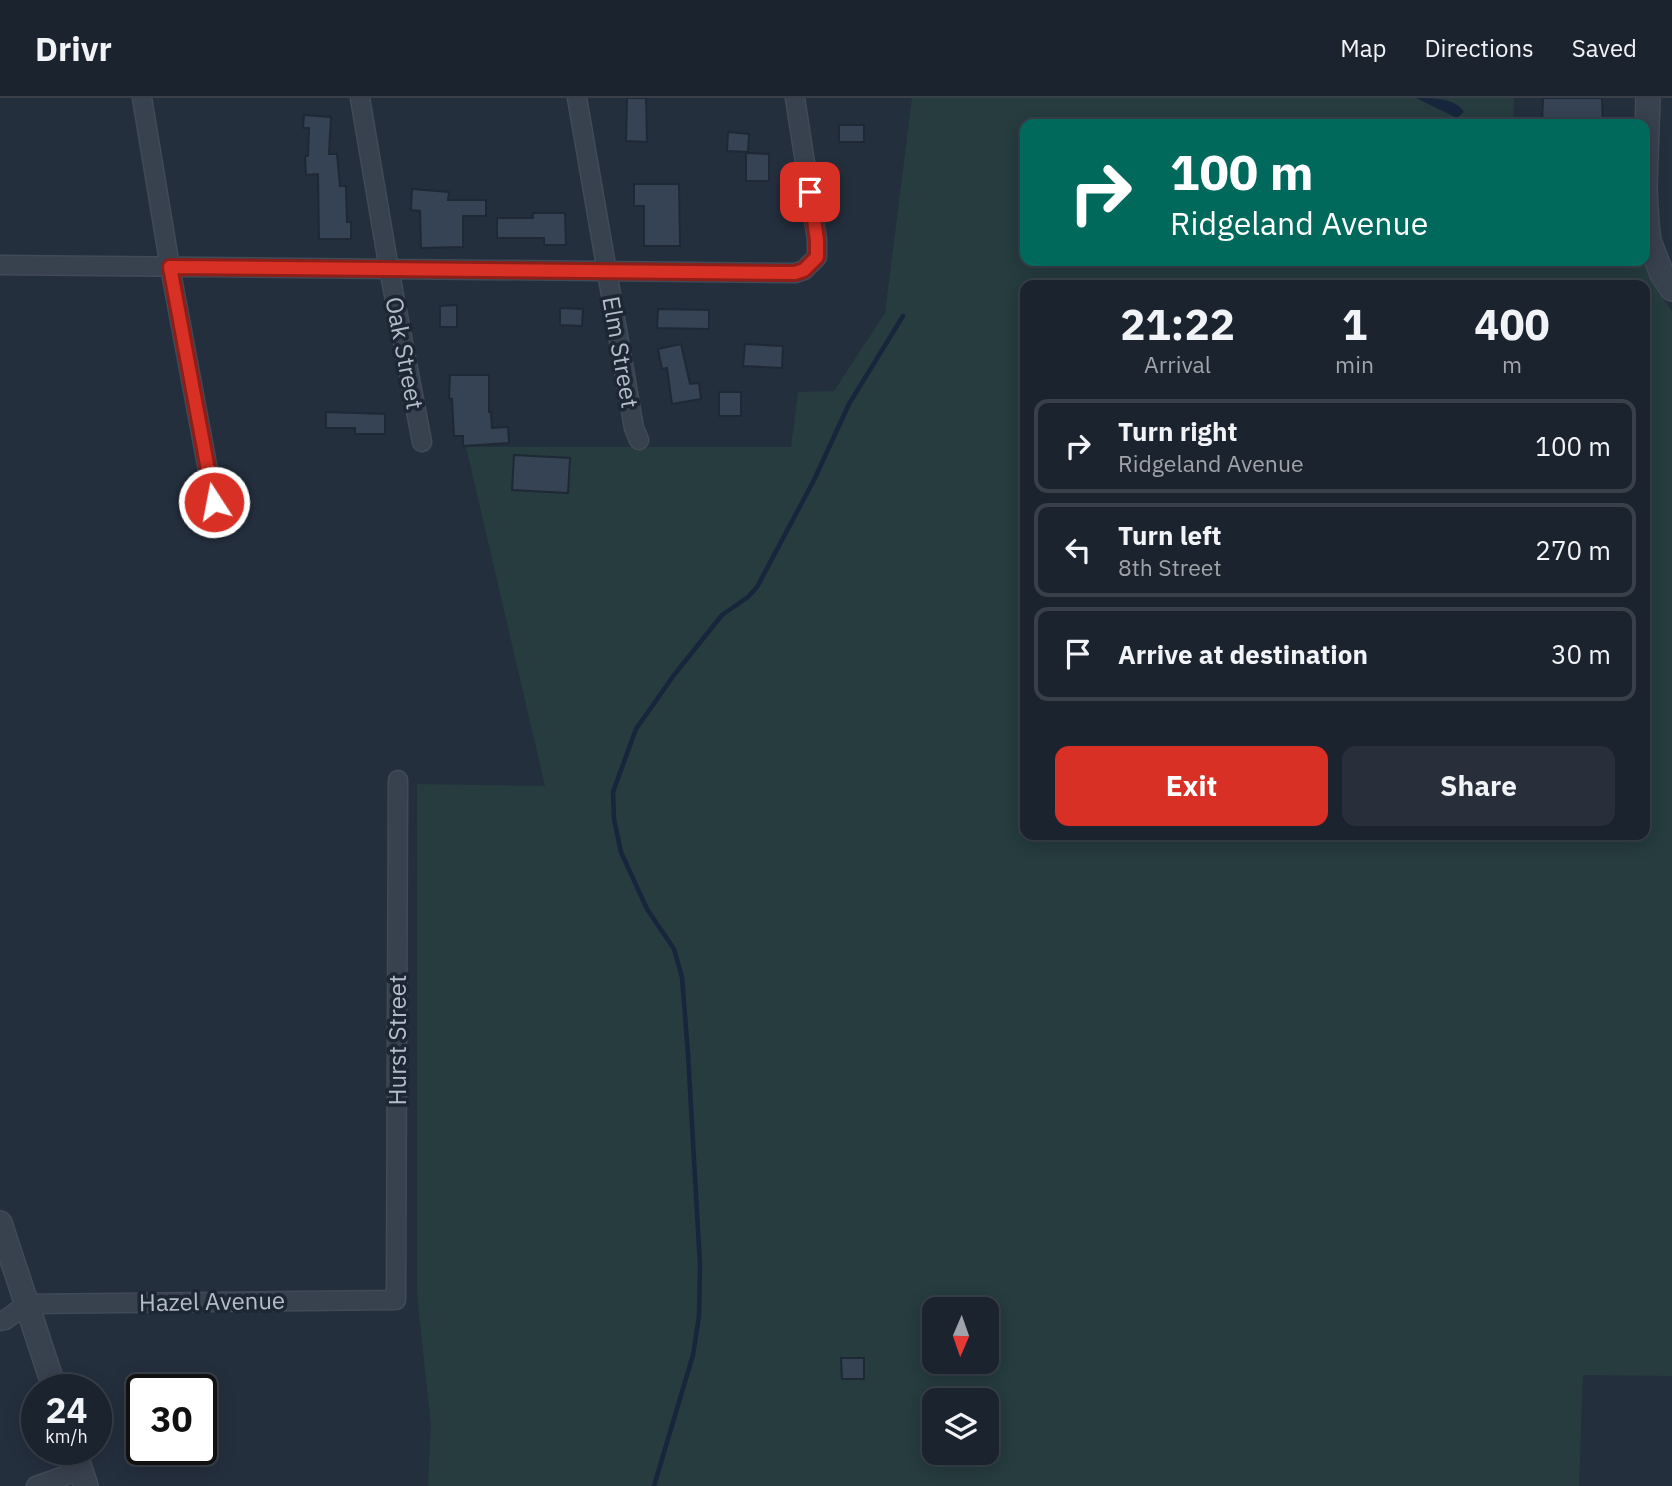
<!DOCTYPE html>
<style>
:root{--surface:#1b232e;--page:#282f3a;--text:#f1f3f6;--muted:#a0a4aa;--line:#39404a;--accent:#d93025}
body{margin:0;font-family:"IBM Plex Sans",sans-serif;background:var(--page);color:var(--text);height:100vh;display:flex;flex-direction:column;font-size:26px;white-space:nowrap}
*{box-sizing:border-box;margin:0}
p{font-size:23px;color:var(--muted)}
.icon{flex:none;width:38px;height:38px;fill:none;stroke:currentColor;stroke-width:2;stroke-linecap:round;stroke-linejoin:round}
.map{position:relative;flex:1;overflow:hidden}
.details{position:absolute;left:1020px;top:182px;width:630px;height:560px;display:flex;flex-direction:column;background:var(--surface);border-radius:14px;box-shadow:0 4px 18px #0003,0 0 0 2px var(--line)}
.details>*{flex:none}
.guide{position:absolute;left:1020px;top:21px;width:630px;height:147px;border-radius:14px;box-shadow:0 4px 18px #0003,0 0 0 2px var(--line);background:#00695c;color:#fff;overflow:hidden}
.needle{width:46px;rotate:182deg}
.tools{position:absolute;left:922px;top:1199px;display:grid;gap:14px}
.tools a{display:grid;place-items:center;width:77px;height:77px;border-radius:14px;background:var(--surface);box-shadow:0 4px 18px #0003,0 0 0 2px var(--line);font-size:35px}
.speed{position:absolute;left:21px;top:1276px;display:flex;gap:14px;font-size:35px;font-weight:700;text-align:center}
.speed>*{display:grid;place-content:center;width:91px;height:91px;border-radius:50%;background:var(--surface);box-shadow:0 4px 18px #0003,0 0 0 2px var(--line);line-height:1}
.speed small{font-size:18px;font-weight:400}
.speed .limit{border:4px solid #111;border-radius:10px;background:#fff;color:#111}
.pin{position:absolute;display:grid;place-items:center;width:60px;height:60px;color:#fff;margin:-30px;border-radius:14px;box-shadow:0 4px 10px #0006}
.me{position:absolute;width:77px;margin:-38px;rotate:349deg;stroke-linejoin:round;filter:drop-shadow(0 0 5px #0008)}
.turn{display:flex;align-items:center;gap:24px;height:147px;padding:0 35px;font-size:32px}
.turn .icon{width:91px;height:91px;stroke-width:2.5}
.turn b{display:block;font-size:49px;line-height:60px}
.eta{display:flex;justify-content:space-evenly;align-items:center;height:119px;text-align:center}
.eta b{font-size:42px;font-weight:700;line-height:49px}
.action{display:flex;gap:14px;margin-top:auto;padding:14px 35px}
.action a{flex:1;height:80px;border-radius:14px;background:var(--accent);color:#fff;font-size:28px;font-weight:700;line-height:80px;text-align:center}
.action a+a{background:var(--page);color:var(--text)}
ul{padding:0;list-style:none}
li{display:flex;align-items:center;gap:21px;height:94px;margin:0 14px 10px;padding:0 21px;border:4px solid var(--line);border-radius:14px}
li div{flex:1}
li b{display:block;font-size:26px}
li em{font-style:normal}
header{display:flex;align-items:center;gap:42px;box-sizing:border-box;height:98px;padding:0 35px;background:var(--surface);border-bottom:2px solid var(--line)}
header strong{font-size:33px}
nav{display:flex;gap:38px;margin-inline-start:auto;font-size:24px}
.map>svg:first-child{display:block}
.green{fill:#263c3f;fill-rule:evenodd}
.water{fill:#17263c}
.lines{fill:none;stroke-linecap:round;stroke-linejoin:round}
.stream{stroke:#17263c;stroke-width:4.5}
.building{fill:#364354;stroke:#1f2835;stroke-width:2}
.minor-casing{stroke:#414a57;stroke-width:21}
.tertiary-casing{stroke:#414a57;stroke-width:26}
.minor{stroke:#38414e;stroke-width:18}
.tertiary{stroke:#38414e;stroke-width:23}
.route-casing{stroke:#8d1f18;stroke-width:18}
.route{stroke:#d93025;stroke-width:12}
.labels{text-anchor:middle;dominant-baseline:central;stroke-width:7;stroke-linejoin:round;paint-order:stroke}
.street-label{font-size:24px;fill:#b4bcc9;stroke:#1d2633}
</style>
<header>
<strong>Drivr</strong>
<nav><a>Map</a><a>Directions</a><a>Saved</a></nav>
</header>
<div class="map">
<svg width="1672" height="1388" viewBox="0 0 1672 1388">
<rect width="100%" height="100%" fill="#242f3e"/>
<!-- green -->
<path class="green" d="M 912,0 L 1514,0 L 1513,26 L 1026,26 L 1026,163 L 1645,163 L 1645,153 L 1662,199 L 1672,213 L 1672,1278 L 1583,1277 L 1579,1388 L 428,1388 L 431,1327 L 417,1197 L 417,686 L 545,688 L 466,349 L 791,349 L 798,294 L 834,293 L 885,215 ZM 1026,187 L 1645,187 L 1645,737 L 1026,737 ZM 934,1211 L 987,1211 L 987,1264 L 934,1264 ZM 934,1302 L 987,1302 L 987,1354 L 934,1354 Z"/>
<!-- water -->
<path class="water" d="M 1416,0 C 1435,0 1455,0 1464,14 L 1457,20 Z"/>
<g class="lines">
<!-- stream -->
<path class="stream" d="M 654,1388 L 693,1257 L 699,1218 L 700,1167 L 688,956 L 682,879 L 674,851 L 647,811 L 621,754 L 614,721 L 613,694 L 636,631 L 674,577 L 722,517 L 748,499 L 757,489 L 814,382 L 849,306 L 903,218"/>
</g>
<!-- building -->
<path class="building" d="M 627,0 L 646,0 L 647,44 L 626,43 Z
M 1543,0 L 1602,0 L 1603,26 L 1542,26 Z
M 304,17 L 331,19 L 329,56 L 337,56 L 340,88 L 346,88 L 347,124 L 351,124 L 351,141 L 319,141 L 318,76 L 306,77 L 305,58 L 308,58 L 309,30 L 303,30 Z
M 839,27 L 864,27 L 864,44 L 839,44 Z
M 728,34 L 749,36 L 748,54 L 727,53 Z
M 746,55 L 769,56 L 769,83 L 746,83 Z
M 634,86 L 679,86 L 680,148 L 644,148 L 644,108 L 634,108 Z
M 412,91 L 449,94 L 448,102 L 486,102 L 486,118 L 463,118 L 463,149 L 421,150 L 420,113 L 411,112 Z
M 533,115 L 565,115 L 566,147 L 544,147 L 544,140 L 497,140 L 497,120 L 533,120 Z
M 457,207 L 457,229 L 440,229 L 440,208 Z
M 560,210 L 583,211 L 582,228 L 560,227 Z
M 658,211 L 709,212 L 709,231 L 657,230 Z
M 681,246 L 690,286 L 699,285 L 701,301 L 672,306 L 667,270 L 662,271 L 658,251 Z
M 745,246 L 783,248 L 782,270 L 743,268 Z
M 450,277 L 489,277 L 489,314 L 491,314 L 492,330 L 508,329 L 509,345 L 463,348 L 463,338 L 454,338 L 452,301 L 449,300 Z
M 719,294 L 741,294 L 741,318 L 719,318 Z
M 326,314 L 385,316 L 385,336 L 355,336 L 355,330 L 326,330 Z
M 514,357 L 570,360 L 568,395 L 512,392 Z
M 841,1260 L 864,1260 L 864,1281 L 842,1281 Z"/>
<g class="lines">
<!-- minor casing -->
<g class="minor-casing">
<path id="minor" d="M 142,0 L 170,169 L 214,404
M 360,0 L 389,171 L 422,344
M 577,0 L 634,330 L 639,342
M 0,167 L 795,175 L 804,172 L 817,159 L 817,142 L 795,0
M 0,1223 L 5,1222 L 27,1206 L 396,1202 L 398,682
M 36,1388 L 81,1372"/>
</g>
<!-- tertiary casing -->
<g class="tertiary-casing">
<path id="tertiary" d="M 1648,0 L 1645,91 L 1647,126 L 1649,143 L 1662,176 L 1672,191
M 0,1125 L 55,1292
M 74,1351 L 86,1388"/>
</g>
<!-- minor -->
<use href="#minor" class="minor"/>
<!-- tertiary -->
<use href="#tertiary" class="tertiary"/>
</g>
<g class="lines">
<!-- route casing -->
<g class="route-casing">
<path id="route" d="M 214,404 L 170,169 L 795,175 L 804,172 L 817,159 L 817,142 L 810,94"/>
</g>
<!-- route -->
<use href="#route" class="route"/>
</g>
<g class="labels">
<!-- street labels -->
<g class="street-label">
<text transform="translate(621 254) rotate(80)">Elm Street</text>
<text transform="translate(405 255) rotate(79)">Oak Street</text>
<text transform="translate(397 942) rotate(-90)">Hurst Street</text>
<text transform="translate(212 1203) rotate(-1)">Hazel Avenue</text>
</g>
</g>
</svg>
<div class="tools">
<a><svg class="needle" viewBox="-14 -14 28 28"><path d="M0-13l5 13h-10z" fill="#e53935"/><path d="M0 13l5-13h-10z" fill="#a0a4aa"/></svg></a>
<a><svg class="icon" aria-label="layers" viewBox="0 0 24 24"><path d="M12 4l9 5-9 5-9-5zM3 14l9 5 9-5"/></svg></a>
</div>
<div class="speed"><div>24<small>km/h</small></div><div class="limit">30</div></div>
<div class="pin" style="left:810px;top:94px;background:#d93025"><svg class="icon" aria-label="arrive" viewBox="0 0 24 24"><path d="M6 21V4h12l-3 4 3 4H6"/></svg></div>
<svg class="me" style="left:214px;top:404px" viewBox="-20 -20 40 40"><circle r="17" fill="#d93025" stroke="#fff" stroke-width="3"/><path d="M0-11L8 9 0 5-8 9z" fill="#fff"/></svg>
<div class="guide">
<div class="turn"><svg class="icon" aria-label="right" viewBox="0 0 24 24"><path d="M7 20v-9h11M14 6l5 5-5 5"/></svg><div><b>100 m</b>Ridgeland Avenue</div></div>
</div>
<section class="details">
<div class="eta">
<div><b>21:22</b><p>Arrival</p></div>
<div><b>1</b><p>min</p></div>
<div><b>400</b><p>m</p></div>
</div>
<ul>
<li><svg class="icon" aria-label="right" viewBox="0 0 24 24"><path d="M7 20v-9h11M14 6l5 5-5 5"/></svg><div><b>Turn right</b><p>Ridgeland Avenue</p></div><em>100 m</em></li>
<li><svg class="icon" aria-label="left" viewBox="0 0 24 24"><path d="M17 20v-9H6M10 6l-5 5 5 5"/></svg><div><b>Turn left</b><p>8th Street</p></div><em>270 m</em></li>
<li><svg class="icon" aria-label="arrive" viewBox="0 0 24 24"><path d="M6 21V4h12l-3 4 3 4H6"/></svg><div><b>Arrive at destination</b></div><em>30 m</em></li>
</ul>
<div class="action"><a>Exit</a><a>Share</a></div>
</section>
</div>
